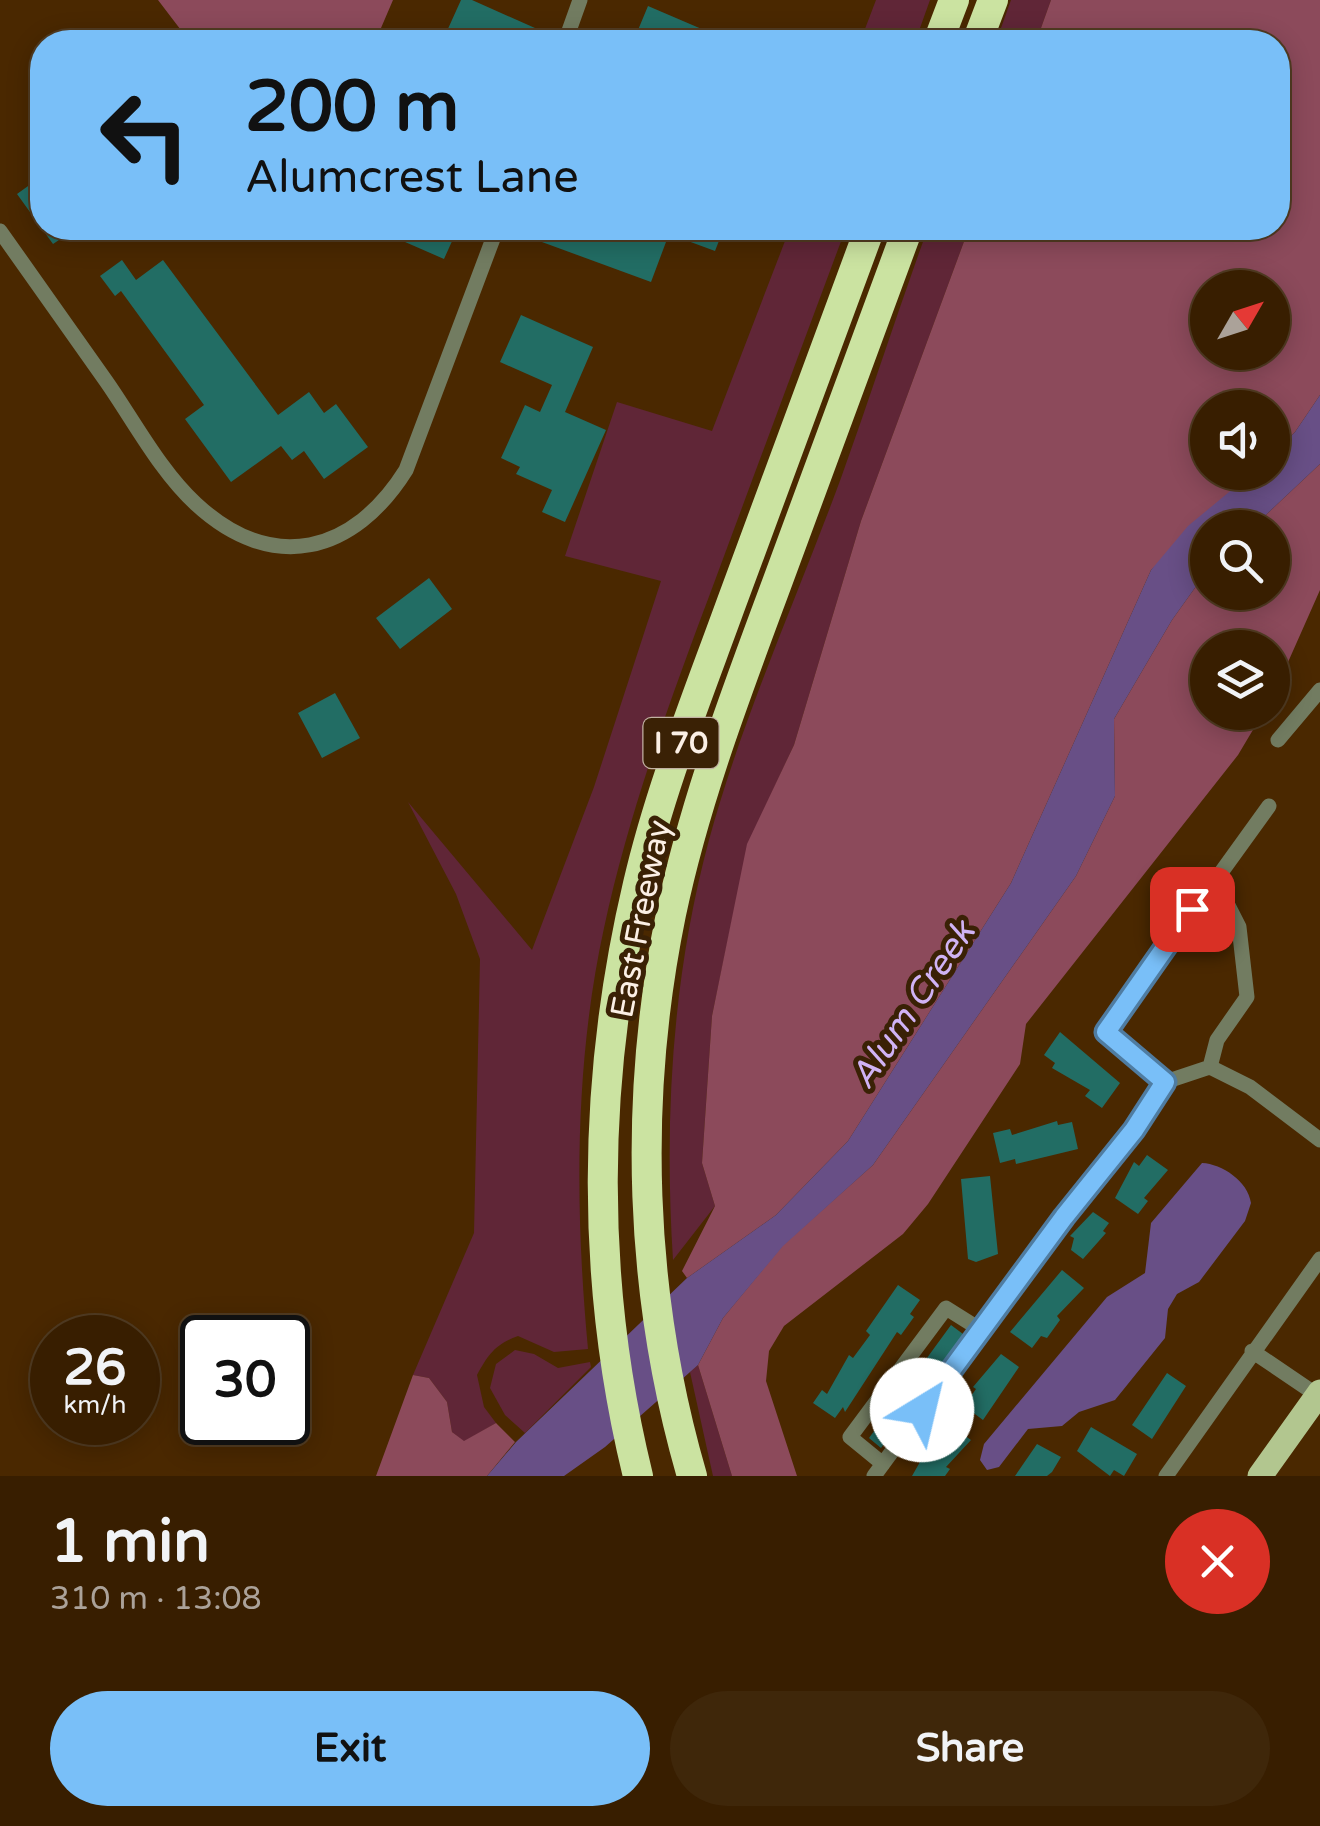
<!DOCTYPE html>
<meta charset="utf-8">
<style>
:root{--surface:#381e00;--page:#3f270a;--text:#f1f3f6;--muted:#aba299;--line:#523c22;--accent:#79bff8}
body{margin:0;font-family:"Varela Round",sans-serif;background:var(--page);color:var(--text);height:100vh;display:flex;flex-direction:column;font-size:38px;white-space:nowrap}
*{box-sizing:border-box;margin:0}
p{font-size:32px;color:var(--muted)}
.icon{flex:none;width:55px;height:55px;fill:none;stroke:currentColor;stroke-width:2;stroke-linecap:round;stroke-linejoin:round}
.map{position:relative;height:1476px;overflow:hidden}
.sheet{display:flex;flex-direction:column;background:var(--surface);flex:1}
.sheet>*{flex:none}
.banner{position:absolute;left:30px;top:30px;width:1260px;height:210px;border-radius:40px;box-shadow:0 5px 25px #0003,0 0 0 2px var(--line);background:#79bff8;color:#111;overflow:hidden}
.needle{width:65px;rotate:51deg}
.buttons{position:absolute;left:1190px;top:270px;display:grid;gap:20px}
.buttons a{display:grid;place-items:center;width:100px;height:100px;border-radius:50%;background:var(--surface);box-shadow:0 5px 25px #0003,0 0 0 2px var(--line);font-size:50px}
.speed{position:absolute;left:30px;top:1315px;display:flex;gap:20px;font-size:50px;font-weight:700;text-align:center}
.speed>*{display:grid;place-content:center;width:130px;height:130px;border-radius:50%;background:var(--surface);box-shadow:0 5px 25px #0003,0 0 0 2px var(--line);line-height:1}
.speed small{font-size:25px;font-weight:400}
.speed .limit{border:5px solid #111;border-radius:15px;background:#fff;color:#111}
.pin{position:absolute;display:grid;place-items:center;width:85px;height:85px;color:#fff;margin:-42px;border-radius:20px;box-shadow:0 5px 15px #0006}
.me{position:absolute;width:110px;margin:-55px;rotate:36deg;stroke-linejoin:round;filter:drop-shadow(0 0 8px #0008)}
.turn{display:flex;align-items:center;gap:35px;height:210px;padding:0 50px;font-size:45px}
.turn .icon{width:130px;height:130px;stroke-width:2.5}
.turn b{display:block;font-size:70px;line-height:85px}
.round{display:grid;place-items:center;flex:none;width:105px;height:105px;border-radius:52px;background:var(--page)}
.overview{display:flex;align-items:center;justify-content:space-between;height:170px;padding:0 50px}
h1{font-size:60px;font-weight:700;line-height:75px}
.action{display:flex;gap:20px;margin-top:auto;padding:20px 50px}
.action a{flex:1;height:115px;border-radius:60px;background:var(--accent);color:#111;font-size:40px;font-weight:700;line-height:115px;text-align:center}
.action a+a{background:var(--page);color:var(--text)}
.map>svg:first-child{display:block}
.green{fill:#602637}
.forest{fill:#8c4a5b;fill-rule:evenodd}
.water{fill:#684f86}
.building{fill:#226d64}
.lines{fill:none;stroke-linecap:round;stroke-linejoin:round}
.street{stroke:#727c61;stroke-width:15}
.primary{stroke:#b2c68f;stroke-width:25}
.highway{stroke:#cbe3a1;stroke-width:30}
.route-casing{stroke:#4f7ca1;stroke-width:25}
.route{stroke:#79bff8;stroke-width:18}
.labels{text-anchor:middle;dominant-baseline:central;stroke-width:10;stroke-linejoin:round;paint-order:stroke}
.shield{fill:#3a2105;stroke:#c1b1a2;stroke-width:2.5}
.shield-label{font-size:30px;font-weight:bold;fill:#fbefe5}
.street-label{font-size:32px;fill:#fbefe5;stroke:#3a2105}
.water-label{font-size:35px;font-style:italic;fill:#d0b3f5;stroke:#3a2105}
</style>
<div class="map">
<svg width="1320" height="1476" viewBox="0 0 1320 1476">
<rect width="100%" height="100%" fill="#4a2800"/>
<!-- green -->
<path class="green" d="M 876,0 L 930,0 L 915,42 L 860,42 Z
M 1011,0 L 1051,0 L 1036,42 L 996,42 Z
M 790,228 L 846,228 C 803,343 760,459 717,575 C 674,690 630,807 604,928 C 574,1065 575,1210 588,1349 L 554,1352 L 518,1336 C 495,1344 488,1355 477,1375 L 484,1407 L 496,1423 L 464,1442 L 452,1432 L 447,1402 L 429,1378 L 413,1375 L 474,1233 L 480,959 L 456,894 L 408,802 L 532,950 L 594,787 L 661,581 L 565,556 L 617,402 L 712,431 Z
M 928,228 L 969,228 L 861,521 L 794,745 L 748,844 L 712,1016 L 702,1163 L 715,1206 L 673,1260 C 664,1119 672,977 709,840 C 743,716 797,598 841,478 C 871,395 898,310 928,228 Z
M 515,1350 L 534,1354 L 558,1368 L 590,1362 L 591,1367 L 525,1433 L 505,1415 L 490,1388 L 496,1364 Z
M 698,1365 L 732,1476 L 713,1476 L 690,1372 Z"/>
<!-- forest -->
<path class="forest" d="M 158,0 L 393,0 L 375,42 L 190,42 Z
M 1051,0 L 1320,0 L 1320,395 L 1295,432 L 1273,454 L 1272,408 L 1208,408 L 1208,472 L 1252,473 L 1151,570 L 1011,883 L 848,1141 L 776,1215 L 687,1278 L 682,1271 L 715,1206 L 702,1163 L 712,1016 L 747,844 L 794,745 L 861,521 L 969,228 L 1278,228 L 1278,42 L 1036,42 ZM 1208,288 L 1272,288 L 1272,352 L 1208,352 Z
M 1320,464 L 1320,590 L 1273,696 L 1272,648 L 1208,648 L 1208,712 L 1263,713 L 1238,755 L 1026,1024 L 1020,1064 L 928,1204 L 903,1234 L 784,1326 L 769,1351 L 766,1381 L 797,1476 L 732,1476 L 698,1365 L 723,1318 L 783,1245 L 873,1165 L 1076,876 L 1115,796 L 1114,719 L 1172,620 L 1207,571 L 1208,592 L 1272,592 L 1272,528 L 1253,527 Z
M 413,1375 L 429,1378 L 447,1402 L 452,1432 L 464,1441 L 496,1423 L 515,1442 L 487,1476 L 376,1476 Z"/>
<!-- water -->
<path class="water" d="M 1320,395 L 1320,464 L 1253,527 L 1208,528 L 1207,571 L 1172,620 L 1114,719 L 1115,796 L 1076,876 L 873,1165 L 783,1246 L 723,1318 L 698,1365 L 605,1447 L 564,1476 L 487,1476 L 516,1442 L 687,1278 L 776,1215 L 848,1141 L 1011,883 L 1151,570 L 1188,526 L 1252,473 L 1272,472 L 1273,454 L 1295,432 Z
M 1202,1163 C 1222,1164 1248,1181 1251,1203 L 1245,1221 L 1199,1282 L 1177,1294 L 1168,1309 L 1165,1338 L 1115,1400 L 1079,1412 L 1062,1426 L 1028,1429 L 999,1467 L 987,1470 L 980,1460 L 984,1444 L 1107,1297 L 1145,1273 L 1151,1223 Z"/>
<!-- building -->
<path class="building" d="M 461,0 L 472,0 L 535,28 L 528,42 L 442,42 Z
M 648,6 L 732,42 L 633,42 Z
M 42,176 L 42,228 L 77,228 L 53,244 L 17,194 Z
M 373,228 L 458,228 L 444,259 Z
M 535,228 L 724,228 L 715,251 L 669,234 L 651,282 L 531,238 Z
M 122,260 L 136,280 L 163,260 L 278,415 L 309,392 L 324,413 L 336,404 L 368,447 L 324,479 L 304,451 L 292,460 L 281,446 L 231,482 L 185,419 L 204,405 L 121,291 L 115,296 L 100,276 Z
M 521,315 L 593,347 L 565,412 L 606,430 L 565,522 L 542,512 L 552,490 L 516,474 L 520,467 L 501,458 L 525,405 L 540,412 L 552,385 L 500,362 Z
M 429,578 L 452,609 L 400,649 L 376,618 Z
M 335,693 L 360,738 L 322,758 L 298,713 Z
M 1060,1032 L 1120,1083 L 1102,1108 L 1085,1096 L 1090,1090 L 1052,1068 L 1055,1063 L 1044,1055 Z
M 1057,1121 L 1058,1125 L 1072,1122 L 1078,1149 L 1016,1164 L 1015,1159 L 1000,1163 L 993,1133 L 1010,1129 L 1012,1135 Z
M 1147,1155 L 1168,1170 L 1144,1198 L 1148,1201 L 1138,1214 L 1115,1198 L 1134,1162 L 1139,1166 Z
M 990,1176 L 998,1254 L 976,1262 L 968,1259 L 961,1179 Z
M 1093,1212 L 1109,1223 L 1103,1231 L 1106,1233 L 1083,1259 L 1071,1250 L 1074,1238 L 1070,1236 Z
M 1062,1270 L 1084,1288 L 1057,1316 L 1060,1320 L 1047,1338 L 1041,1336 L 1032,1348 L 1010,1332 Z
M 898,1285 L 920,1300 L 910,1314 L 914,1317 L 901,1335 L 897,1332 L 845,1412 L 843,1407 L 835,1418 L 813,1403 L 822,1390 L 827,1394 L 849,1355 L 853,1358 L 870,1335 L 866,1331 Z
M 951,1325 L 963,1334 L 937,1371 L 924,1362 Z
M 1001,1354 L 1019,1367 L 983,1420 L 964,1406 L 976,1389 L 973,1387 Z
M 1167,1373 L 1186,1386 L 1152,1439 L 1132,1425 Z
M 893,1405 L 905,1414 L 881,1448 L 869,1438 Z
M 950,1425 L 971,1440 L 946,1467 L 950,1469 L 945,1476 L 912,1476 L 937,1432 L 943,1436 Z
M 1091,1427 L 1137,1454 L 1124,1476 L 1114,1470 L 1110,1476 L 1077,1451 Z
M 1037,1444 L 1061,1457 L 1052,1472 L 1047,1476 L 1015,1476 Z"/>
<g class="lines">
<!-- street -->
<path class="street" d="M 565,42 L 580,0
M 0,231 C 35,281 71,331 106,381 C 134,421 160,471 196,504 C 273,575 354,553 406,470 L 497,228
M 1278,740 L 1320,690
M 1210,1067 L 1217,1040 L 1247,997 L 1239,927 L 1214,878
M 1165,1082 L 1106,1032 L 1269,806
M 1165,1082 L 1210,1067 L 1250,1087 L 1320,1140
M 1252,1351 L 1320,1397
M 883,1464 L 850,1437 L 946,1308 L 981,1330
M 874,1476 L 1064,1217 L 1134,1130 L 1165,1082
M 1166,1476 L 1320,1259"/>
<!-- primary -->
<path class="primary" d="M 1260,1476 L 1320,1392"/>
<!-- highway -->
<path class="highway" d="M 938,42 L 954,0
M 977,42 L 993,0
M 638,1476 C 590,1281 592,1079 638,884 C 660,789 698,695 731,604 C 778,478 824,353 870,228
M 692,1476 C 639,1294 633,1099 671,914 C 695,800 737,691 777,583 C 821,464 865,346 908,228"/>
</g>
<g class="lines">
<!-- route casing -->
<g class="route-casing">
<path id="route" d="M 922,1410 L 1064,1217 L 1134,1130 L 1165,1082 L 1106,1032 L 1192,909"/>
</g>
<!-- route -->
<use href="#route" class="route"/>
</g>
<g class="labels">
<!-- shield labels -->
<rect class="shield" x="643.5" y="718" width="75" height="50" rx="8"/>
<g class="shield-label">
<text x="681" y="743">I 70</text>
</g>
<!-- street labels -->
<g class="street-label">
<text transform="translate(641 919) rotate(-79)">East Freeway</text>
</g>
<!-- water labels -->
<g class="water-label">
<text transform="translate(913 1005) rotate(-56)">Alum Creek</text>
</g>
</g>
</svg>
<div class="buttons">
<a><svg class="needle" viewBox="-14 -14 28 28"><path d="M0-13l5 13h-10z" fill="#e53935"/><path d="M0 13l5-13h-10z" fill="#aba299"/></svg></a>
<a><svg class="icon" aria-label="sound" viewBox="0 0 24 24"><path d="M4 9h4l5-4v14l-5-4H4zM17 9q2 3 0 6"/></svg></a>
<a><svg class="icon" aria-label="search" viewBox="0 0 24 24"><circle cx="10" cy="10" r="6"/><path d="M15 15l6 6"/></svg></a>
<a><svg class="icon" aria-label="layers" viewBox="0 0 24 24"><path d="M12 4l9 5-9 5-9-5zM3 14l9 5 9-5"/></svg></a>
</div>
<div class="speed"><div>26<small>km/h</small></div><div class="limit">30</div></div>
<div class="pin" style="left:1192px;top:909px;background:#d93025"><svg class="icon" aria-label="arrive" viewBox="0 0 24 24"><path d="M6 21V4h12l-3 4 3 4H6"/></svg></div>
<svg class="me" style="left:922px;top:1410px" viewBox="-20 -20 40 40"><circle r="19" fill="#fff"/><path d="M0-13L10 11 0 6-10 11z" fill="#79bff8"/></svg>
<div class="banner">
<div class="turn"><svg class="icon" aria-label="left" viewBox="0 0 24 24"><path d="M17 20v-9H6M10 6l-5 5 5 5"/></svg><div><b>200 m</b>Alumcrest Lane</div></div>
</div>
</div>
<section class="sheet">
<div class="overview"><div><h1>1 min</h1><p>310 m · 13:08</p></div><a class="round" style="background:#d93025;color:#fff"><svg class="icon" aria-label="close" viewBox="0 0 24 24"><path d="M6 6l12 12M18 6L6 18"/></svg></a></div>
<div class="action"><a>Exit</a><a>Share</a></div>
</section>
